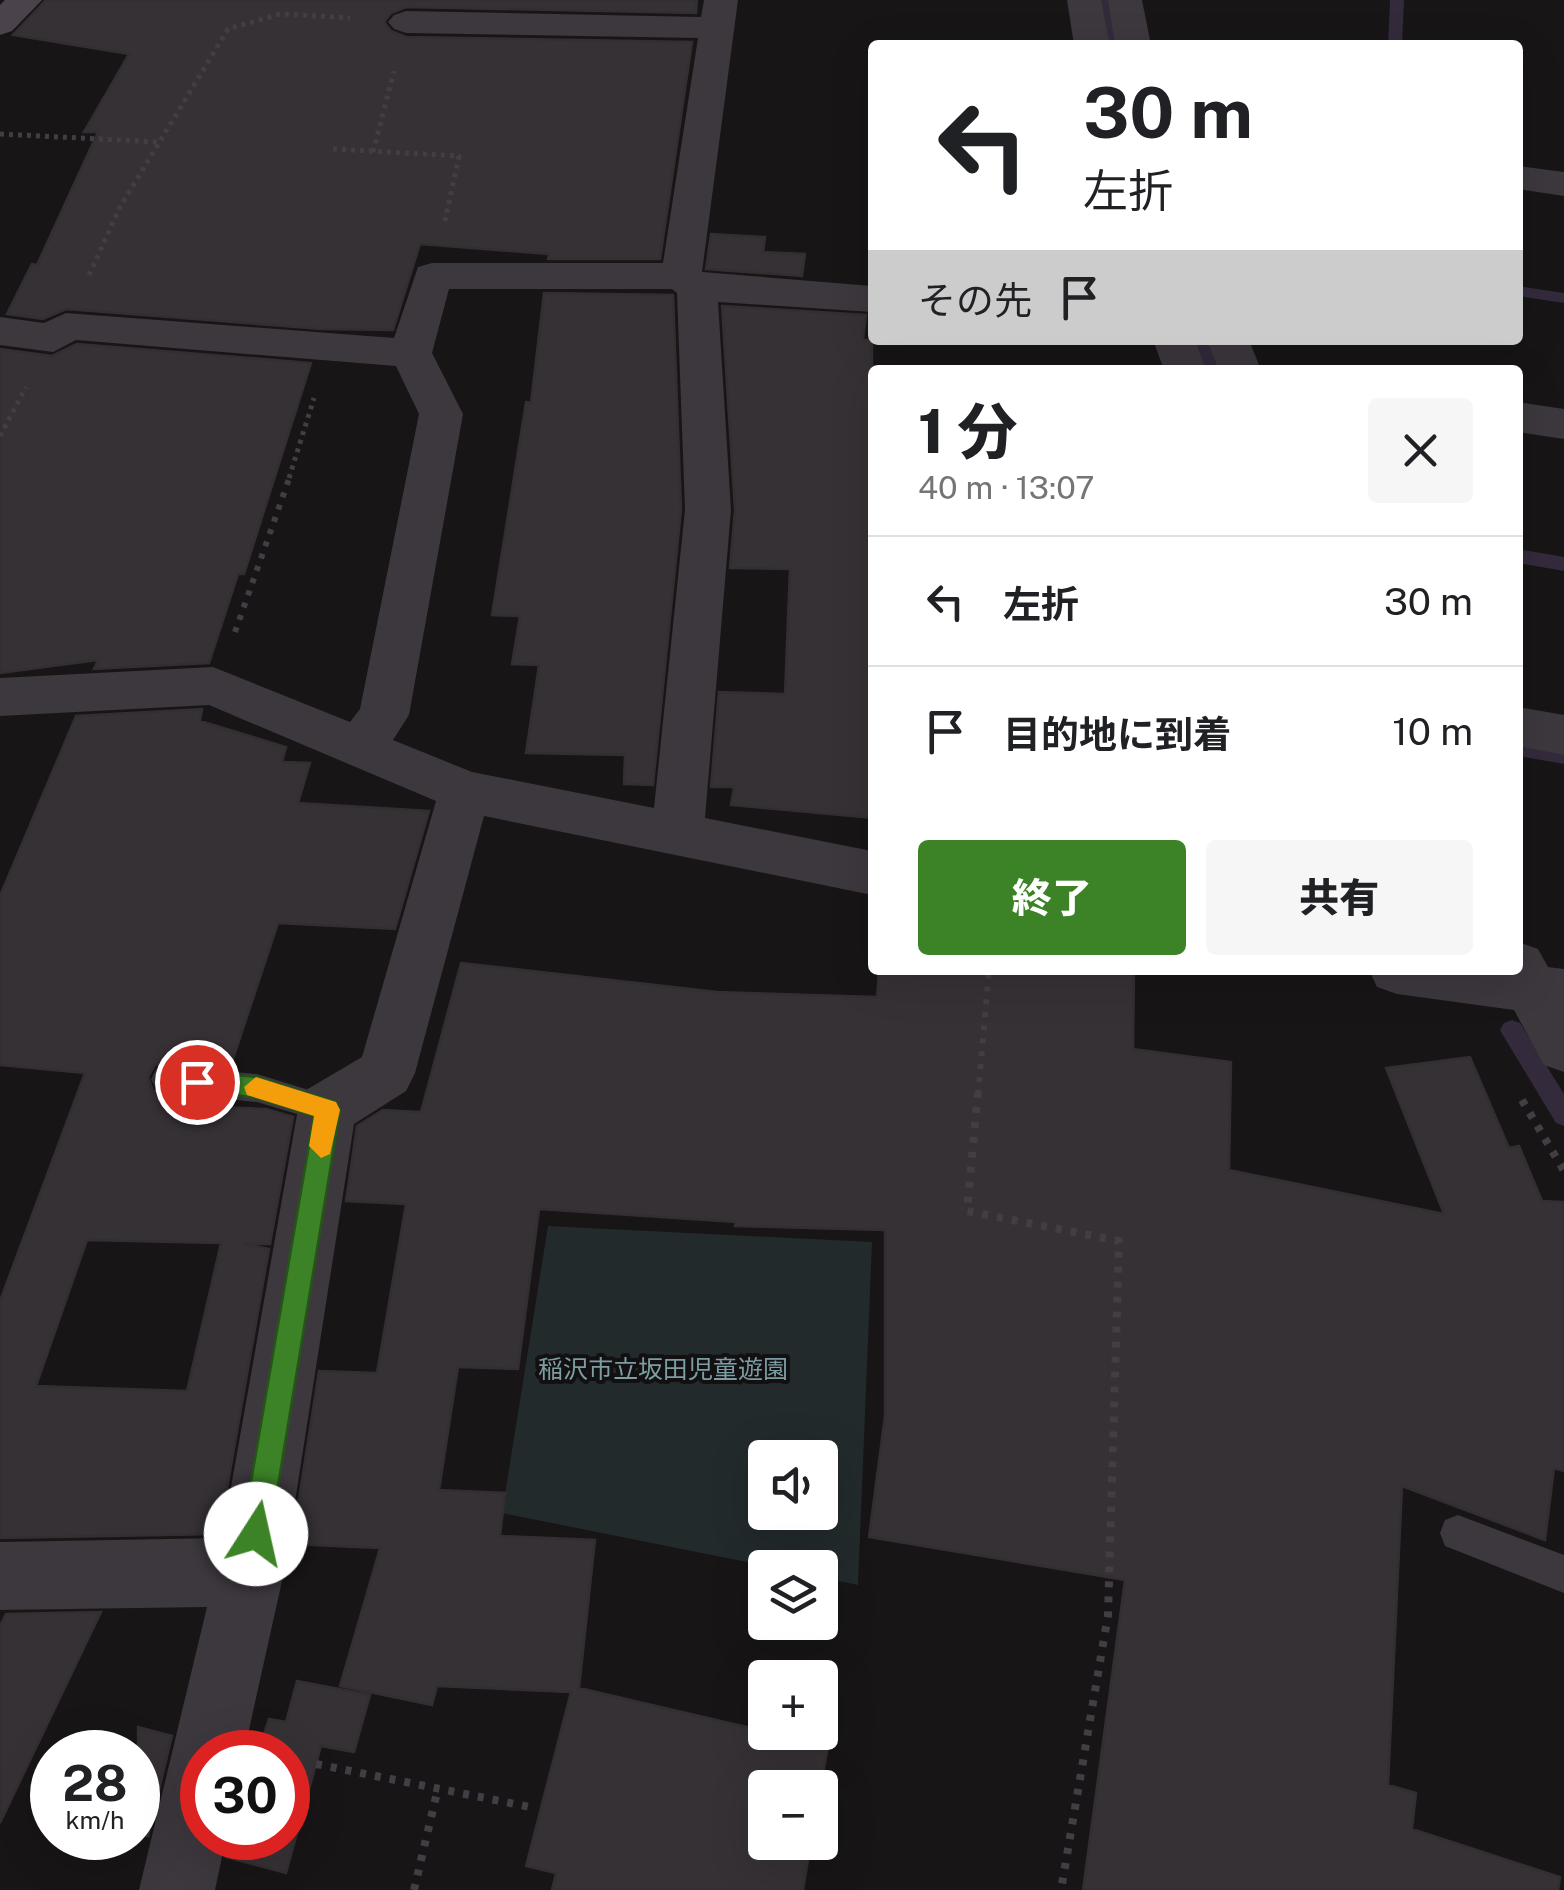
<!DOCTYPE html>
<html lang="ja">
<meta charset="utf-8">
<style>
:root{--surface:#fff;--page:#f6f6f6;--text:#202124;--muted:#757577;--line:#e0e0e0;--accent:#3b8326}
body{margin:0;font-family:"Public Sans","Noto Sans JP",sans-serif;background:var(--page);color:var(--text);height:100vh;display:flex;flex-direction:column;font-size:38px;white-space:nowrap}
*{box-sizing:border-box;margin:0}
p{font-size:32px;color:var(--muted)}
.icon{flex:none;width:55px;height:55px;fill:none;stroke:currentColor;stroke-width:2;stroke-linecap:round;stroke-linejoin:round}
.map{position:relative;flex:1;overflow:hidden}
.side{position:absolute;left:868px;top:365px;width:655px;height:610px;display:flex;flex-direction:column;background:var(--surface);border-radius:10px;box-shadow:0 10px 40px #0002}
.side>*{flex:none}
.hud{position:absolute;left:868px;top:40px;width:655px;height:305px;border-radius:10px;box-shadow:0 10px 40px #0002;background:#fff;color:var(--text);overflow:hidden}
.fabs{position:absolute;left:748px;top:1440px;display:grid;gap:20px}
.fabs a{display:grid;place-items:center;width:90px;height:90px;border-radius:10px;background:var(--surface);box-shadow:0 10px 40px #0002;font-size:50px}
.speed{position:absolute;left:30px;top:1730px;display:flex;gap:20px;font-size:50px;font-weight:700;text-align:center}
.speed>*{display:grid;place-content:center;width:130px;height:130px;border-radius:50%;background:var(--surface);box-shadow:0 10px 40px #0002;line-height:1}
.speed small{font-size:25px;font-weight:400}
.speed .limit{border:15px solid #d22;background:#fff;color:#111}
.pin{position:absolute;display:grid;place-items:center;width:85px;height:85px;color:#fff;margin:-42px;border:5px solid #fff;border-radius:50%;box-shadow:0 2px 10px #0007}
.me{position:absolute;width:110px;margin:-55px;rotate:10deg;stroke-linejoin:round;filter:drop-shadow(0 0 8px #0008)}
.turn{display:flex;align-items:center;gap:35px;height:210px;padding:0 50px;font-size:45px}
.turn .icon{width:130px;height:130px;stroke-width:2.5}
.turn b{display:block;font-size:70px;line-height:85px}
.then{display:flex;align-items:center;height:95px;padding:0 50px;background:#0003;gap:20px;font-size:38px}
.round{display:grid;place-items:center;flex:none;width:105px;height:105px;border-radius:10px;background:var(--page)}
.summary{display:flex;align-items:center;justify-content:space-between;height:170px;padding:0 50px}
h1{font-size:60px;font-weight:800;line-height:75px}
.cta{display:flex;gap:20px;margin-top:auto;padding:20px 50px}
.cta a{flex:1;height:115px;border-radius:10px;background:var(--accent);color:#fff;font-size:40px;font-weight:800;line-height:115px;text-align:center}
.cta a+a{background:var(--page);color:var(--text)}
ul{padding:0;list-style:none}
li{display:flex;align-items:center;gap:30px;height:130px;padding:0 50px;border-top:2px solid var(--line)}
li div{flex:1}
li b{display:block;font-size:38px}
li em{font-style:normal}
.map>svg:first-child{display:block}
.green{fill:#222a2c;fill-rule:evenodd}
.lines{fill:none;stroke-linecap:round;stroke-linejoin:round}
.stream{fill:#332a3b;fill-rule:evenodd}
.building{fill:#363135;stroke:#332e32;stroke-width:2.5;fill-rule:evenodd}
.path-far2{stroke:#433d45;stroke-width:5;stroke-dasharray:4 5;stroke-linecap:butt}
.path-far1{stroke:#433d45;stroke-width:6;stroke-dasharray:5 8;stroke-linecap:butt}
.path{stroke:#433d45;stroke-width:8;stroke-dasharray:6 9;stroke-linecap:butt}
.lane{fill:#3d373e;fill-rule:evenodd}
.street{fill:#3d373e;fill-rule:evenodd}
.secondary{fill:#4a434c;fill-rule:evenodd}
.route{fill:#3b8326;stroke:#265519;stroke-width:2.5}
.slow{fill:#f59e0b}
.labels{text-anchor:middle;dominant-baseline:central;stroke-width:8;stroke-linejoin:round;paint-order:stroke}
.park-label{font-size:25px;fill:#7c9da3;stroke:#121011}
</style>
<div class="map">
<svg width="1564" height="1890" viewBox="0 0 1564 1890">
<rect width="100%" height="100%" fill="#171516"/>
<!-- green -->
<path class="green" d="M 548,1226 L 872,1242 L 858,1585 L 820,1577 L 820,1568 L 772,1567 L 502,1513 ZM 765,1458 L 820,1458 L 820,1512 L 765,1512 Z"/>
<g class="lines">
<!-- stream -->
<path class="stream" d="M 1099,0 L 1113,0 L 1121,45 L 1107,45 Z
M 1390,0 L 1404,0 L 1402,45 L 1388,45 Z
M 1518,286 L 1564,293 L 1564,303 L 1518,296 Z
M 1190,340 L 1208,340 L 1221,370 L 1203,370 Z
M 1518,549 L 1564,557 L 1564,571 L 1518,563 Z
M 1518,740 L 1564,748 L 1564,764 L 1518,756 Z
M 1512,1020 L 1520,1023 L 1564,1094 L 1564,1126 L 1556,1123 L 1504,1037 L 1500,1030 L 1504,1023 Z"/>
</g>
<!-- building -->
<path class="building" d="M 46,0 L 697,0 L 696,13 L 406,7 L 391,13 L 384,22 L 391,31 L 406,37 L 692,42 L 660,259 L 548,259 L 549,254 L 420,244 L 393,330 L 322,329 L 66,309 L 43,319 L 7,314 L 32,264 L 37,265 L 98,132 L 84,132 L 129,54 L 13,35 Z
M 711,234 L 765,237 L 763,252 L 805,254 L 802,276 L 706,269 Z
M 544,293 L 673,295 L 681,510 L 653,785 L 624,784 L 625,755 L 526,753 L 539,665 L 512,664 L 520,616 L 492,615 L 526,402 L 531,403 Z
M 722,306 L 866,315 L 863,340 L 872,340 L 872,818 L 731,805 L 734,787 L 711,787 L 719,692 L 785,694 L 790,569 L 730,568 L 735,510 Z
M 77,344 L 311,363 L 244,574 L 238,574 L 209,663 L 94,669 L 98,660 L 0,673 L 0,349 L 52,356 Z
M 202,709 L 200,721 L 286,747 L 282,762 L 310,763 L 298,803 L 429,811 L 395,929 L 278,923 L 230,1068 L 167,1061 L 155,1065 L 148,1077 L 153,1091 L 166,1097 L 219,1102 L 217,1107 L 266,1109 L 293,1117 L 270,1244 L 244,1244 L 269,1249 L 219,1534 L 0,1538 L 0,1301 L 85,1073 L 0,1065 L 0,896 L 76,716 ZM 87,1240 L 221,1243 L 187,1391 L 36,1386 Z
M 461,963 L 717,992 L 877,997 L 879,970 L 1134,970 L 1133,1049 L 1231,1062 L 1229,1170 L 1444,1214 L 1386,1068 L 1470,1057 L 1509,1148 L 1519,1146 L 1542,1201 L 1564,1202 L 1564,1471 L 1554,1468 L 1545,1540 L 1402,1486 L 1388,1785 L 1416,1793 L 1412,1829 L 1560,1877 L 1558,1890 L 1083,1890 L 1125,1580 L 869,1537 L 885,1416 L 885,1230 L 735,1226 L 736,1222 L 539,1209 L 518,1369 L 458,1367 L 439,1490 L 505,1493 L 500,1536 L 595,1540 L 579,1688 L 828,1746 L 820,1791 L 820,1788 L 765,1788 L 765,1842 L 811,1842 L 803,1890 L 552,1890 L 556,1873 L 526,1866 L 571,1692 L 437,1686 L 432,1705 L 340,1686 L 380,1548 L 292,1544 L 319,1371 L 377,1373 L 406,1204 L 346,1201 L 357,1126 L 383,1110 L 421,1112 Z
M 101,1612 L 0,1823 L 0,1626 L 6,1614 Z
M 297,1681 L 370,1695 L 354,1752 L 321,1746 L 286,1873 L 226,1857 L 229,1838 L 288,1838 L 288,1752 L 258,1752 L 269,1719 L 286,1722 Z
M 138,1727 L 172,1736 L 148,1836 L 138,1834 Z"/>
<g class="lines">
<!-- path-far2 -->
<path class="path-far2" d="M 0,134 L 159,142
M 333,149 L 459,156 L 445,221
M 373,152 L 394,71
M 89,275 L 120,207 L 228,29 L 280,14 L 350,18
M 0,436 L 26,387
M 289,478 L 314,398"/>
<!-- path-far1 -->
<path class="path-far1" d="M 235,632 L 290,476
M 978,1095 L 989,970"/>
<!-- path -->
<path class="path" d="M 978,1092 L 967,1211 L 1119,1241 L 1108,1615 L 1061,1890
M 1522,1100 L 1564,1171
M 316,1764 L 530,1807
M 414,1890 L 438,1788"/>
<!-- lane -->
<path class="lane" d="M 167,1065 L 257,1074 L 338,1099 L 343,1109 L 338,1119 L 327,1123 L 257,1102 L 167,1093 L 156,1089 L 151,1079 L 156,1069 Z
M 1458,1515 L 1564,1555 L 1564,1593 L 1445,1546 L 1440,1533 L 1445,1520 Z"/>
<!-- street -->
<path class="street" d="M 704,0 L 738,0 L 702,272 L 872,286 L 872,312 L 718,302 L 731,510 L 705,818 L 872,851 L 872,895 L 484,816 L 415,1073 L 406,1091 L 354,1124 L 284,1572 L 244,1752 L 202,1752 L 202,1838 L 226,1838 L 215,1890 L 139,1890 L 207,1607 L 0,1610 L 0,1542 L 222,1538 L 298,1109 L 306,1090 L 362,1057 L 436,801 L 209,705 L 0,716 L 0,678 L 213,667 L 350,722 L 360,709 L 419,414 L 396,366 L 76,340 L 53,352 L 0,345 L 0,317 L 44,323 L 66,313 L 394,338 L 418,267 L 432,263 L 663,263 L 698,38 L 406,33 L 394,29 L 388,22 L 394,15 L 406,11 L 701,17 ZM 449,289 L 672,289 L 677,293 L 685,510 L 654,808 L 472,772 L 393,740 L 409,715 L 463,414 L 432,353 Z
M 1067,0 L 1101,0 L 1110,45 L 1074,45 Z
M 1108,0 L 1142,0 L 1151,45 L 1115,45 Z
M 1518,166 L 1564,172 L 1564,196 L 1518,189 Z
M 1153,340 L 1195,340 L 1206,370 L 1164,370 Z
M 1207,340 L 1249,340 L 1261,370 L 1219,370 Z
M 1518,402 L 1564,409 L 1564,439 L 1518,432 Z
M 1518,707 L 1564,715 L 1564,755 L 1518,746 Z
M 1518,942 L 1538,949 L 1548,967 L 1564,969 L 1564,1072 L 1544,1065 L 1514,1010 L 1397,994 L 1377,987 L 1369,970 L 1518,970 Z"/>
<!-- secondary -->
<path class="secondary" d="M 5,0 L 42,0 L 12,31 L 0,35 L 0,5 Z"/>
</g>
<!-- route -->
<path class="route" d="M 197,1071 L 257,1077 L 336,1102 L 340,1110 L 270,1534 L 266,1544 L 256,1548 L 246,1544 L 242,1534 L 314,1116 L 257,1098 L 189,1089 L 185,1082 L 189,1074 Z"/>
<!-- slow -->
<path class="slow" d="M 256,1077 L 336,1102 L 340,1110 L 330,1154 L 321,1158 L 309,1146 L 314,1116 L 247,1095 L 244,1087 Z"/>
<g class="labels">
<!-- park labels -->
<g class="park-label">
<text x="663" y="1369">稲沢市立坂田児童遊園</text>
</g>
</g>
</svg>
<div class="fabs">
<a><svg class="icon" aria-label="sound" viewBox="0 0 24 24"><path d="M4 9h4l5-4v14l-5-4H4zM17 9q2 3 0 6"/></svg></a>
<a><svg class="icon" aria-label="layers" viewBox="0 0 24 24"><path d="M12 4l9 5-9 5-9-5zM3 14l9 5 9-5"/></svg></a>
<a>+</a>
<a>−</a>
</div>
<div class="speed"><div>28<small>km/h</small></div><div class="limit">30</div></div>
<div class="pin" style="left:197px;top:1082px;background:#d93025"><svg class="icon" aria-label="arrive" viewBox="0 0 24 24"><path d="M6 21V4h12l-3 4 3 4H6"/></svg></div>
<svg class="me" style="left:256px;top:1534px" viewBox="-20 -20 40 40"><circle r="19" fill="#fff"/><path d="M0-13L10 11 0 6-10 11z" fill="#3b8326"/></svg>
<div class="hud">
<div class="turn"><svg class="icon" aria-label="left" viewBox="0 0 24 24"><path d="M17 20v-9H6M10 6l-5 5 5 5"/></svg><div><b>30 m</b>左折</div></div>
<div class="then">その先<svg class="icon" aria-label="arrive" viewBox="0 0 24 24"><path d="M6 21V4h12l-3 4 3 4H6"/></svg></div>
</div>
<section class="side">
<div class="summary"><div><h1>1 分</h1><p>40 m · 13:07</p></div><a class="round"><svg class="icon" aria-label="close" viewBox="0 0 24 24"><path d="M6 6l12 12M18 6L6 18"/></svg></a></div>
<ul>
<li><svg class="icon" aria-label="left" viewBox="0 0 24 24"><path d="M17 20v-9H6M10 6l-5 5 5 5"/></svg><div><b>左折</b></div><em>30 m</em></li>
<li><svg class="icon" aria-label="arrive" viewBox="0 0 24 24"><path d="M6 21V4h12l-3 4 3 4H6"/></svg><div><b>目的地に到着</b></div><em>10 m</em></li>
</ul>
<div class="cta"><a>終了</a><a>共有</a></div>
</section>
</div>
